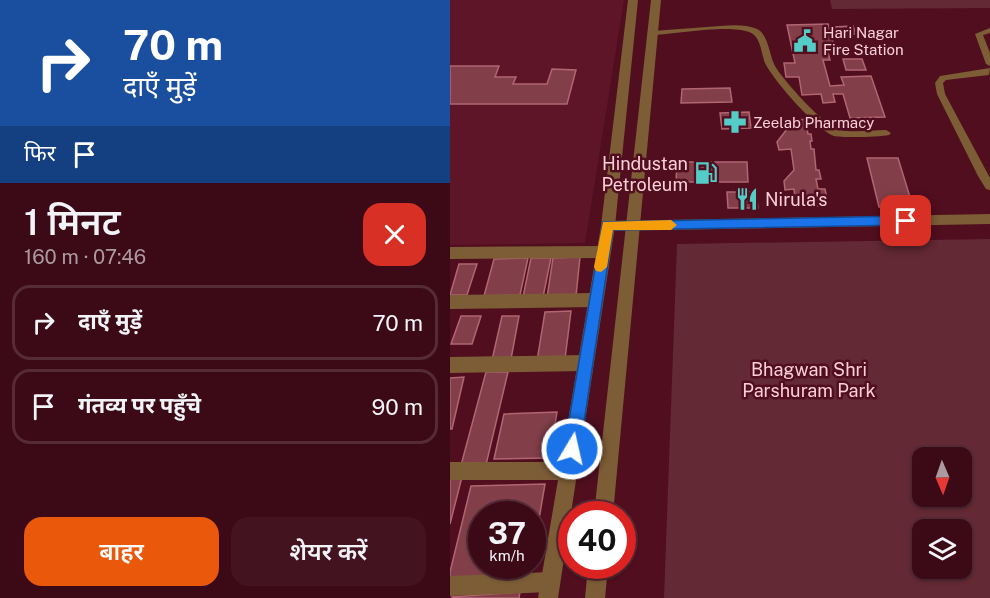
<!DOCTYPE html>
<html lang="hi">
<meta charset="utf-8">
<style>
:root{--surface:#3c0a17;--page:#431320;--text:#f1f3f6;--muted:#ac9aa1;--line:#552b36;--accent:#ea580c}
body{margin:0;font-family:"Public Sans","Noto Sans Devanagari",sans-serif;background:var(--page);color:var(--text);height:100vh;display:flex;flex-direction:column;font-size:22px;white-space:nowrap}
*{box-sizing:border-box;margin:0}
p{font-size:20px;color:var(--muted)}
.icon{flex:none;width:33px;height:33px;fill:none;stroke:currentColor;stroke-width:2;stroke-linecap:round;stroke-linejoin:round}
.map{position:relative;flex:1;overflow:hidden}
.panel{display:flex;flex-direction:column;background:var(--surface);width:450px}
.panel>*{flex:none}
.top-card{background:#1a4fa0;color:#fff;overflow:hidden}
.needle{width:39px;rotate:178deg}
.controls{position:absolute;left:462px;top:447px;display:grid;gap:12px}
.controls a{display:grid;place-items:center;width:60px;height:60px;border-radius:12px;background:var(--surface);box-shadow:0 2px 4px #0004,0 0 0 2px var(--line);font-size:30px}
.speed{position:absolute;left:18px;top:501px;display:flex;gap:12px;font-size:30px;font-weight:700;text-align:center}
.speed>*{display:grid;place-content:center;width:78px;height:78px;border-radius:50%;background:var(--surface);box-shadow:0 2px 4px #0004,0 0 0 2px var(--line);line-height:1}
.speed small{font-size:15px;font-weight:400}
.speed .limit{border:9px solid #d22;background:#fff;color:#111}
.pin{position:absolute;display:grid;place-items:center;width:51px;height:51px;color:#fff;margin:-26px;border-radius:12px;box-shadow:0 3px 9px #0006}
.me{position:absolute;width:66px;margin:-33px;rotate:9deg;stroke-linejoin:round;filter:drop-shadow(0 0 4px #0008)}
.turn{display:flex;align-items:center;gap:21px;height:126px;padding:0 24px;font-size:27px}
.turn .icon{width:78px;height:78px;stroke-width:2.5}
.turn b{display:block;font-size:42px;line-height:51px}
.then{display:flex;align-items:center;height:57px;padding:0 24px;background:#0003;gap:12px;font-size:22px}
.round{display:grid;place-items:center;flex:none;width:63px;height:63px;border-radius:18px;background:var(--page)}
.overview{display:flex;align-items:center;justify-content:space-between;height:102px;padding:0 24px}
h1{font-size:36px;font-weight:600;line-height:45px}
.button{display:flex;gap:12px;margin-top:auto;padding:12px 24px}
.button a{flex:1;height:69px;border-radius:18px;background:var(--accent);color:#fff;font-size:24px;font-weight:600;line-height:69px;text-align:center}
.button a+a{background:var(--page);color:var(--text)}
ul{padding:0;list-style:none}
li{display:flex;align-items:center;gap:18px;height:75px;margin:0 12px 9px;padding:0 12px;border:3px solid var(--line);border-radius:18px}
li div{flex:1}
li b{display:block;font-size:22px}
li em{font-style:normal}
main{display:flex;flex:1;min-height:0}
.map>svg:first-child{display:block}
.built{fill:#5e1528}
.green{fill:#632934;fill-rule:evenodd}
.building{fill:#823f4a;stroke:#b16671;stroke-width:1.5}
.lines{fill:none;stroke-linecap:round;stroke-linejoin:round}
.service{fill:#7d5d36;fill-rule:evenodd}
.minor{fill:#7d5d36;fill-rule:evenodd}
.tertiary{fill:#7d5d36;fill-rule:evenodd}
.route{fill:#1a73e8;stroke:#114b97;stroke-width:1.5}
.slow{fill:#f59e0b}
.labels{text-anchor:middle;dominant-baseline:central;stroke-width:5;stroke-linejoin:round;paint-order:stroke}
.far-poi-label{font-size:15px;fill:#fcd1d6;stroke:#500e1f;text-anchor:start}
.poi-label{font-size:18px;fill:#fcd1d6;stroke:#500e1f;text-anchor:end}
.park-label{font-size:18px;fill:#fbd0d4;stroke:#500e1f}
</style>
<main>
<section class="panel">
<div class="top-card">
<div class="turn"><svg class="icon" aria-label="right" viewBox="0 0 24 24"><path d="M7 20v-9h11M14 6l5 5-5 5"/></svg><div><b>70 m</b>दाएँ मुड़ें</div></div>
<div class="then">फिर<svg class="icon" aria-label="arrive" viewBox="0 0 24 24"><path d="M6 21V4h12l-3 4 3 4H6"/></svg></div>
</div>
<div class="overview"><div><h1>1 मिनट</h1><p>160 m · 07:46</p></div><a class="round" style="background:#d93025;color:#fff"><svg class="icon" aria-label="close" viewBox="0 0 24 24"><path d="M6 6l12 12M18 6L6 18"/></svg></a></div>
<ul>
<li><svg class="icon" aria-label="right" viewBox="0 0 24 24"><path d="M7 20v-9h11M14 6l5 5-5 5"/></svg><div><b>दाएँ मुड़ें</b></div><em>70 m</em></li>
<li><svg class="icon" aria-label="arrive" viewBox="0 0 24 24"><path d="M6 21V4h12l-3 4 3 4H6"/></svg><div><b>गंतव्य पर पहुँचे</b></div><em>90 m</em></li>
</ul>
<div class="button"><a>बाहर</a><a>शेयर करें</a></div>
</section>
<div class="map">
<svg width="540" height="598" viewBox="0 0 540 598">
<rect width="100%" height="100%" fill="#500e1f"/>
<!-- built -->
<path class="built" d="M 0,0 L 174,0 L 135,243 L 0,245 Z"/>
<!-- green -->
<path class="green" d="M 380,0 L 540,0 L 540,8 L 382,9 Z
M 540,239 L 540,598 L 214,598 L 227,244 ZM 472,458 L 512,458 L 512,496 L 472,496 ZM 472,530 L 512,530 L 512,568 L 472,568 Z"/>
<!-- building -->
<path class="building" d="M 378,24 L 385,49 L 377,49 L 380,60 L 373,60 L 380,86 L 394,85 L 391,77 L 421,76 L 435,117 L 400,118 L 393,94 L 383,94 L 385,102 L 373,103 L 371,94 L 352,95 L 349,77 L 336,77 L 334,63 L 345,63 L 337,25 Z
M 403,26 L 406,34 L 386,34 L 383,27 Z
M 393,59 L 412,59 L 416,70 L 396,70 Z
M 0,66 L 49,66 L 45,77 L 66,77 L 63,84 L 97,84 L 102,69 L 126,70 L 117,104 L 0,104 Z
M 280,88 L 282,102 L 231,103 L 232,89 Z
M 299,112 L 301,128 L 272,129 L 270,113 Z
M 361,119 L 357,128 L 358,134 L 361,134 L 362,141 L 360,141 L 361,149 L 364,149 L 366,170 L 369,170 L 371,179 L 366,179 L 368,189 L 375,189 L 377,199 L 371,200 L 372,206 L 367,206 L 366,199 L 359,199 L 360,205 L 354,205 L 353,199 L 345,199 L 344,189 L 335,190 L 334,181 L 344,170 L 341,149 L 329,150 L 327,142 L 344,120 Z
M 417,158 L 448,158 L 463,207 L 429,207 Z
M 227,162 L 297,162 L 298,182 L 226,182 Z
M 277,192 L 306,192 L 308,208 L 278,208 Z
M 130,257 L 126,296 L 97,298 L 103,258 Z
M 78,258 L 70,295 L 34,296 L 44,259 Z
M 81,258 L 101,258 L 93,297 L 73,297 Z
M 9,264 L 27,264 L 17,295 L 0,295 Z
M 121,311 L 115,359 L 87,361 L 95,312 Z
M 11,316 L 31,316 L 22,344 L 1,344 Z
M 52,316 L 69,316 L 61,359 L 42,360 Z
M 36,372 L 58,372 L 35,469 L 10,469 Z
M 14,377 L 2,429 L 0,429 L 0,378 Z
M 107,412 L 100,458 L 44,459 L 54,414 Z
M 13,473 L 0,524 L 0,474 Z
M 95,484 L 82,560 L 82,514 L 32,514 L 32,566 L 82,566 L 80,578 L 0,580 L 0,572 L 21,486 Z
M 70,592 L 69,598 L 2,598 L 2,597 Z"/>
<g class="lines">
<!-- service -->
<path class="service" d="M 270,26 C 282,25 296,24 307,29 C 319,35 319,55 325,66 C 333,80 375,127 390,130 C 404,133 422,130 436,130 L 441,133 L 439,135 C 431,137 392,138 384,136 C 367,130 323,80 315,63 C 311,53 311,36 299,32 C 278,24 227,34 203,35 L 199,33 L 203,31 Z
M 540,28 L 540,33 L 533,35 L 540,53 L 540,66 L 536,64 L 525,34 Z
M 540,68 L 539,75 L 496,80 L 493,83 L 495,94 L 540,178 L 540,190 L 536,189 L 528,176 L 487,94 L 485,83 L 490,76 Z"/>
<!-- minor -->
<path class="minor" d="M 540,214 L 540,224 L 158,231 L 151,226 L 158,221 Z
M 153,246 L 158,248 L 160,252 L 158,256 L 153,258 L 0,259 L 0,247 Z
M 145,293 L 150,295 L 153,300 L 150,305 L 145,307 L 0,309 L 0,295 Z
M 135,355 L 141,358 L 143,363 L 141,368 L 135,371 L 0,373 L 0,357 Z
M 0,462 L 118,462 L 124,465 L 127,471 L 124,477 L 118,480 L 0,480 Z
M 100,572 L 107,575 L 110,582 L 107,589 L 100,592 L 0,596 L 0,576 Z"/>
<!-- tertiary -->
<path class="tertiary" d="M 178,0 L 188,0 L 165,226 L 108,598 L 88,598 L 151,226 Z
M 201,0 L 211,0 L 163,514 L 144,514 Z
M 138,566 L 158,566 L 155,598 L 135,598 Z"/>
</g>
<!-- route -->
<path class="route" d="M 456,216 L 463,221 L 456,225 L 163,230 L 130,449 L 128,455 L 122,458 L 116,455 L 114,449 L 153,222 Z"/>
<!-- slow -->
<path class="slow" d="M 221,220 L 227,225 L 221,230 L 163,230 L 157,267 L 151,272 L 146,271 L 144,267 L 153,222 Z"/>
<!-- icons -->
<defs>
<g id="civic-bare" transform="scale(1.8)"><path d="M-.6-6.5H3V-4.5H.6V-3L4-1V1h2V6H-6V1h2V-1L-.6-3ZM-1.2 2.5V6h2.4V2.5Z" fill="#54cdc8" stroke="#500e1f" stroke-width="2.5" paint-order="stroke"/></g>
<g id="pharmacy-bare" transform="scale(1.8)"><path d="M-2-6h4v4h4v4h-4v4h-4v-4h-4v-4h4Z" fill="#54cdc8" stroke="#500e1f" stroke-width="2.5" paint-order="stroke"/></g>
<g id="fuel-bare" transform="scale(1.8)"><path d="M-5.5-6h7V0h2V4h1.3V-2.5L3-4.5l.8-.8L6-3V5H2.5V1h-1V6h-7ZM-4.2-4.7v3.2H.2V-4.7Z" fill="#54cdc8" stroke="#500e1f" stroke-width="2.5" paint-order="stroke"/></g>
<g id="restaurant-bare" transform="scale(1.8)"><path d="M-5-6h1v4h1v-4h1v4h1v-4h1v5L-1.5 .5V6h-2V.5L-5-1ZM5-6V6H3V1.5H1.5Q1.5-4 5-6Z" fill="#54cdc8" stroke="#500e1f" stroke-width="2.5" paint-order="stroke"/></g>
</defs>
<g fill-rule="evenodd">
<use href="#civic-bare" x="355" y="41"/>
<use href="#pharmacy-bare" x="285" y="122"/>
<use href="#fuel-bare" x="256" y="173"/>
<use href="#restaurant-bare" x="297" y="199"/>
</g>
<g class="labels">
<!-- far-poi labels -->
<g class="far-poi-label">
<text x="373" y="32">Hari Nagar<tspan x="373" dy="17">Fire Station</tspan></text>
<text x="303" y="122">Zeelab Pharmacy</text>
</g>
<!-- poi labels -->
<g class="poi-label">
<text x="238" y="163">Hindustan<tspan x="238" dy="21">Petroleum</tspan></text>
<text x="315" y="199" text-anchor="start">Nirula's</text>
</g>
<!-- park labels -->
<g class="park-label">
<text x="359" y="369">Bhagwan Shri<tspan x="359" dy="21">Parshuram Park</tspan></text>
</g>
</g>
</svg>
<div class="controls">
<a><svg class="needle" viewBox="-14 -14 28 28"><path d="M0-13l5 13h-10z" fill="#e53935"/><path d="M0 13l5-13h-10z" fill="#ac9aa1"/></svg></a>
<a><svg class="icon" aria-label="layers" viewBox="0 0 24 24"><path d="M12 4l9 5-9 5-9-5zM3 14l9 5 9-5"/></svg></a>
</div>
<div class="speed"><div>37<small>km/h</small></div><div class="limit">40</div></div>
<div class="pin" style="left:456px;top:221px;background:#d93025"><svg class="icon" aria-label="arrive" viewBox="0 0 24 24"><path d="M6 21V4h12l-3 4 3 4H6"/></svg></div>
<svg class="me" style="left:122px;top:449px" viewBox="-20 -20 40 40"><circle r="17" fill="#1a73e8" stroke="#fff" stroke-width="3"/><path d="M0-11L8 9 0 5-8 9z" fill="#fff"/></svg>
</div>
</main>
